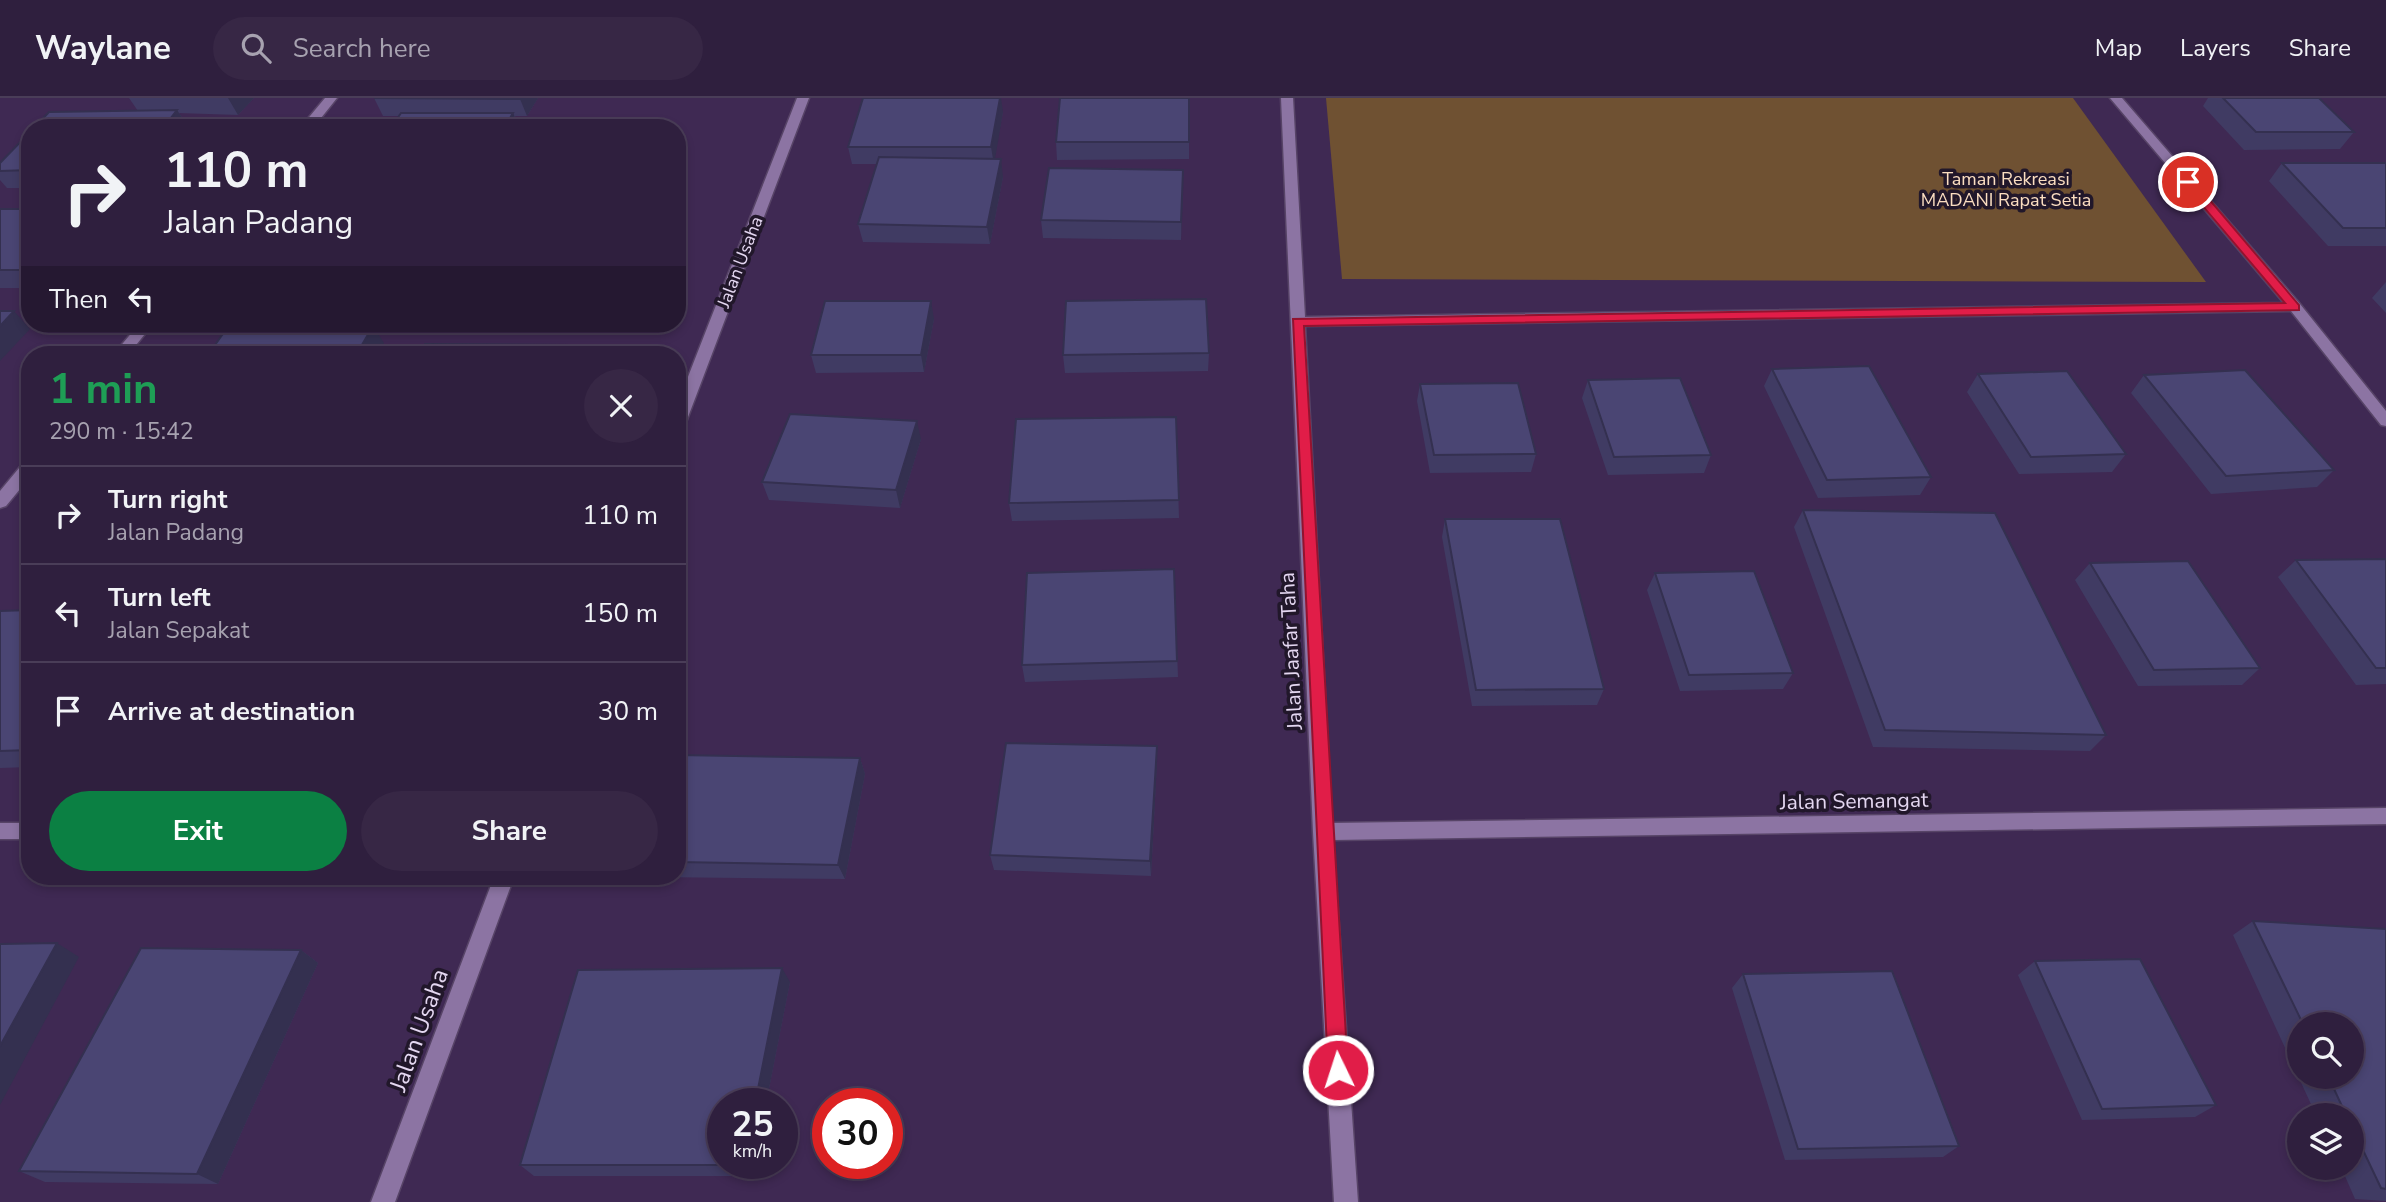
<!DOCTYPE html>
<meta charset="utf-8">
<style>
:root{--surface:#2f1f3e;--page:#372745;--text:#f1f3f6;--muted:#a7a2b0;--line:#4a3d58;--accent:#0b8043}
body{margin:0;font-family:"Nunito Sans",sans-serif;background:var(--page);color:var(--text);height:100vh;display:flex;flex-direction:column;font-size:26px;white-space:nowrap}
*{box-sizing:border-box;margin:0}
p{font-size:23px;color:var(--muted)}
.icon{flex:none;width:38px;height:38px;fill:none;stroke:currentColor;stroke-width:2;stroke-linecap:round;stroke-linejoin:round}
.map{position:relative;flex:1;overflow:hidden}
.side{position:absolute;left:21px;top:248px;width:665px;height:539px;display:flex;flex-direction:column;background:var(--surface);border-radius:28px;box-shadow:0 4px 10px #0003,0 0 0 2px var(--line)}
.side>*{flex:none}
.top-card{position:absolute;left:21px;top:21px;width:665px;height:214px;border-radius:28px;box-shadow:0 4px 10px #0003,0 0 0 2px var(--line);background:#2f1f3e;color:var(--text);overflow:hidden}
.controls{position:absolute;left:2287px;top:914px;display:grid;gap:14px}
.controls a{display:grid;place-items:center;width:77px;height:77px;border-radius:50%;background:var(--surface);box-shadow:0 4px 10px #0003,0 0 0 2px var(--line);font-size:35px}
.speed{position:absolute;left:707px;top:990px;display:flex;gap:14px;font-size:35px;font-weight:700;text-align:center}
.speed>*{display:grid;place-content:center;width:91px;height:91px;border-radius:50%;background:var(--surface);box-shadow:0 4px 10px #0003,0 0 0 2px var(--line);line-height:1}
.speed small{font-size:18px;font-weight:400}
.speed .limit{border:10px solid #d22;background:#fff;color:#111}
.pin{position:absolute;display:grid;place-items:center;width:60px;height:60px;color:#fff;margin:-30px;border:4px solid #fff;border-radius:50%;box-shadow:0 2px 7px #0007}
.me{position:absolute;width:77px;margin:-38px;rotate:356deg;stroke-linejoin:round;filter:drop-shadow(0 0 5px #0008)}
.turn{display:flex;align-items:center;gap:24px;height:147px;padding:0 28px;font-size:32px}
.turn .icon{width:91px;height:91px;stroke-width:2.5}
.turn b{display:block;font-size:49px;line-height:60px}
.then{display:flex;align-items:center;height:66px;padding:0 28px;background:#0003;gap:14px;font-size:26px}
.round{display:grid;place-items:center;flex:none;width:74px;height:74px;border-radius:37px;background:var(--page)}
.summary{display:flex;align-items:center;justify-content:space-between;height:119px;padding:0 28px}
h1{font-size:42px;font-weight:700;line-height:52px;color:#1e9e55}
.cta{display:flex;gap:14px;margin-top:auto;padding:14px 28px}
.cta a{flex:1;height:80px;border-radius:42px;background:var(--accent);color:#fff;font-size:28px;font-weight:700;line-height:80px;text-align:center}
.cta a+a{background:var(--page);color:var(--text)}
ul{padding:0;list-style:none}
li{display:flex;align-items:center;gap:21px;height:98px;padding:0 28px;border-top:2px solid var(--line)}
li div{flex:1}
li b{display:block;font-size:26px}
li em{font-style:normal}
header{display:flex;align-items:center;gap:42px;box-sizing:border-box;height:98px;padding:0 35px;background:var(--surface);border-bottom:2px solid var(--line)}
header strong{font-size:33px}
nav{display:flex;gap:38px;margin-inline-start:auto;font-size:24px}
.search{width:490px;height:63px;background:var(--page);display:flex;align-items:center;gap:18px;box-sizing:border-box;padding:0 24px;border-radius:38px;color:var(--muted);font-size:26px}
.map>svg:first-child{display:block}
.green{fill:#6f5132}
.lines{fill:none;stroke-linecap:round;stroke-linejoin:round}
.minor-casing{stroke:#574467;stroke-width:3}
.minor{fill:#8c74a3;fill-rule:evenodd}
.wall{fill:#403b63;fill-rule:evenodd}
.shaded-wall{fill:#343050}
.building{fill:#4a4573;stroke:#343050;stroke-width:2}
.route{fill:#e11d48;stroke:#92132f;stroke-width:2}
.labels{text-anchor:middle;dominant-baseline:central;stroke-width:7;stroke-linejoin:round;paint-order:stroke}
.far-park-label{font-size:18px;fill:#fbdec1;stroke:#21172a}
.far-street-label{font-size:18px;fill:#e4d7f1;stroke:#21172a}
.street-label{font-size:21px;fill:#e4d7f1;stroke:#21172a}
.near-street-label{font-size:24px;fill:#e4d7f1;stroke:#21172a}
</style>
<header>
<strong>Waylane</strong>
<div class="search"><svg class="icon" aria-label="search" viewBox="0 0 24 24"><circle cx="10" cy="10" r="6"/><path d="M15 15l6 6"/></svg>Search here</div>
<nav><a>Map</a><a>Layers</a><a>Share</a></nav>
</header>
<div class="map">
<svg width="2386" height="1104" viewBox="0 0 2386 1104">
<rect width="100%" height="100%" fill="#3f2953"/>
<!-- green -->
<path class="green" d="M 1326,0 L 2073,0 L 2206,184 L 1342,181 Z"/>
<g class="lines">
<!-- minor casing -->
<g class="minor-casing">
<path id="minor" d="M 325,0 L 337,0 L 313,30 L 300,30 Z
M 797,0 L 809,0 L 685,327 L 677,332 L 677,307 Z
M 1281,0 L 1293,0 L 1305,219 L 2284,205 L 2110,0 L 2122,0 L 2300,206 L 2386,313 L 2386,328 L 2381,327 L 2291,213 L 1305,228 L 1332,725 L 2386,710 L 2386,726 L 1333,742 L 1358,1104 L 1334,1104 L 1313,734 Z
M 139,226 L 153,226 L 128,257 L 113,257 Z
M 30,363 L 30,379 L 6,408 L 0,410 L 0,393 L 24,364 Z
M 0,725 L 30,725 L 30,741 L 0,741 Z
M 494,779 L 514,779 L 395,1104 L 371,1104 Z"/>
</g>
<!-- minor -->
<use href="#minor" class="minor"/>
</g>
<!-- wall -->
<path class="wall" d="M 129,0 L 254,0 L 238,17 L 179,15 L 189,30 L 34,30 L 138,13 Z
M 374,0 L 538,0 L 527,18 L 515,18 L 520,30 L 391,30 L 399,18 L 383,18 Z
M 1189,0 L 1189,61 L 1057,62 L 1056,44 Z
M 2208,0 L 2319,0 L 2354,34 L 2340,51 L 2244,52 L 2203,8 Z
M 1003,14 L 994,61 L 1003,79 L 990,146 L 863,144 L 858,126 L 877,66 L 852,66 L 848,49 Z
M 30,34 L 30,90 L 7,90 L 0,82 L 0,65 Z
M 2282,65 L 2386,65 L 2386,148 L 2328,148 L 2269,83 Z
M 1183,90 L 1181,142 L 1043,140 L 1041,122 Z
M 0,111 L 30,111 L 30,190 L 0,190 Z
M 2386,184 L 2386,215 L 2372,200 Z
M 934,221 L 924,274 L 816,275 L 811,257 Z
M 548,226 L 602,226 L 601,227 Z
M 1209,255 L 1208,273 L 1065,275 L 1063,257 Z
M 1772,271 L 1931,379 L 1920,397 L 1818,400 L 1764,288 Z
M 1978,276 L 2126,356 L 2112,374 L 2019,376 L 1967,294 Z
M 2144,277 L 2334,372 L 2317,389 L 2211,396 L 2131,295 Z
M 1588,282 L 1711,357 L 1704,375 L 1608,377 L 1582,300 Z
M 1420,286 L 1536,356 L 1531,374 L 1430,375 L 1417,303 Z
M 1176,319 L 1179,420 L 1012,423 L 1009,405 Z
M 921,341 L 900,410 L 769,402 L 762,384 Z
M 1803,412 L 2106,637 L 2090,653 L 1873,649 L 1794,429 Z
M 1445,421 L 1604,591 L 1597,607 L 1472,608 L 1442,439 Z
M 2386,461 L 2386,586 L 2356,587 L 2278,479 L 2296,462 Z
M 2090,465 L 2260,570 L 2242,587 L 2138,588 L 2075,482 Z
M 1174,471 L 1178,579 L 1025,584 L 1022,567 Z
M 1655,475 L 1793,575 L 1783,591 L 1680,593 L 1647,492 Z
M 30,512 L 30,669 L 0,670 L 0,513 Z
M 677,657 L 860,660 L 865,676 L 845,781 L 653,779 L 677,779 Z
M 1157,664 L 1151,778 L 994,772 L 990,757 Z
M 2253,823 L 2386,831 L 2386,1103 L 2355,1101 L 2341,1069 L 2352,1069 L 2352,1017 L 2316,1017 L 2233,837 ZM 2300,926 L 2352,926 L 2352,978 L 2300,978 Z
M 301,852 L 318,865 L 218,1086 L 45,1084 L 19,1073 Z
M 2035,863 L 2216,1007 L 2195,1019 L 2082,1022 L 2018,877 Z
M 1743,876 L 1959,1048 L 1943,1059 L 1785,1062 L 1732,890 Z
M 790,884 L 766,1006 L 723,1006 L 755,1066 L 753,1078 L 534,1078 L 520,1067 Z"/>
<!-- shaded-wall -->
<path class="shaded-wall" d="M 228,0 L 254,0 L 238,17 Z
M 520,0 L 538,0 L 527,18 L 520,1 Z
M 1000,0 L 1001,0 L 1003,14 L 994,67 L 991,49 Z
M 177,12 L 189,30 L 163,30 Z
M 513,15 L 520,30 L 504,30 Z
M 677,53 L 682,68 L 677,80 Z
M 1001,61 L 1003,79 L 990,146 L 987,129 Z
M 1183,72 L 1183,90 L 1181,142 L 1181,124 Z
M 931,203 L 934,221 L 924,274 L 921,257 Z
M 14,213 L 30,231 L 0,263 L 0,228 Z
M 373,228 L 384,245 L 378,257 L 356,257 Z
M 570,247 L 575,257 L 566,257 Z
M 917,323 L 921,341 L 900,410 L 896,392 Z
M 1157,648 L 1157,664 L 1151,778 L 1150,763 Z
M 860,660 L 865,676 L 845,781 L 838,767 Z
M 57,845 L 79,859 L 0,1007 L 0,948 Z
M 301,852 L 318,865 L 218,1086 L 197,1076 Z
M 782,870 L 790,884 L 766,1006 L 755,1006 Z
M 743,1066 L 755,1066 L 753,1078 L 743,1067 Z"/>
<!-- building -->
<path class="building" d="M 374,0 L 520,0 L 520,1 Z
M 863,0 L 1000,0 L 991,49 L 848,49 Z
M 1060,0 L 1189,0 L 1189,44 L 1056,44 Z
M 2223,0 L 2319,0 L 2354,34 L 2256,34 Z
M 177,12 L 163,30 L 34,30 L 49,14 Z
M 401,15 L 513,15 L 504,30 L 391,30 Z
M 30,34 L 30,72 L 0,73 L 0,65 Z
M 879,59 L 1001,61 L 987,129 L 858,126 Z
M 2282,65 L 2386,65 L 2386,130 L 2343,130 Z
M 1049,70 L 1183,72 L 1181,124 L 1041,122 Z
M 0,111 L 30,111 L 30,172 L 0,172 Z
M 1206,201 L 1209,255 L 1063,257 L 1066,203 Z
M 825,203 L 931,203 L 921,257 L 811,257 Z
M 0,213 L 14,213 L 0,228 Z
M 373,228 L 356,257 L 208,257 L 227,230 Z
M 425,246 L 570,247 L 566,257 L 419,257 Z
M 1869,268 L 1931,379 L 1827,382 L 1772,271 Z
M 2245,272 L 2334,372 L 2226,378 L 2144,277 Z
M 2067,273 L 2126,356 L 2031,359 L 1978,276 Z
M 1680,280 L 1711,357 L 1614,359 L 1588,282 Z
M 1518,285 L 1536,356 L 1434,357 L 1420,286 Z
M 790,316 L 917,323 L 896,392 L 762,384 Z
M 1176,319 L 1179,402 L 1009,405 L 1016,321 Z
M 1803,412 L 1995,415 L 2106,637 L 1885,632 Z
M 1445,421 L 1560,421 L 1604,591 L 1476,592 Z
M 2386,461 L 2386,570 L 2376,570 L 2296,462 Z
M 2188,463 L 2260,570 L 2154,572 L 2090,465 Z
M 1174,471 L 1177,563 L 1022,567 L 1027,475 Z
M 1754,473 L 1793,575 L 1689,577 L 1655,475 Z
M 30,512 L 30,652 L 0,653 L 0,513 Z
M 1006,645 L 1157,648 L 1150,763 L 990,757 Z
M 677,657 L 860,660 L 838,767 L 677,764 Z
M 2253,823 L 2386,831 L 2386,1091 L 2381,1090 L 2352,1029 L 2352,1017 L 2346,1017 L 2328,978 L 2352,978 L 2352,926 L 2303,926 Z
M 57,845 L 0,948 L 0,846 Z
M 141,850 L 301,852 L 197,1076 L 19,1073 Z
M 2140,861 L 2216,1007 L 2102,1011 L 2035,863 Z
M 782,870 L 755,1006 L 723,1006 L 723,1066 L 743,1066 L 743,1067 L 520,1067 L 578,872 Z
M 1892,873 L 1959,1048 L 1798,1051 L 1743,876 Z"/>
<!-- route -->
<path class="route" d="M 2184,81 L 2192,81 L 2299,207 L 2299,212 L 1304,228 L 1348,972 L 1345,979 L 1338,982 L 1331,979 L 1328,972 L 1293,221 L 2285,205 L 2184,86 Z"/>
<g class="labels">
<!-- far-park labels -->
<g class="far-park-label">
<text x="2006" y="81">Taman Rekreasi<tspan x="2006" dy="21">MADANI Rapat Setia</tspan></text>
</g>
<!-- far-street labels -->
<g class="far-street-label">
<text transform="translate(740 164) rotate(-69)">Jalan Usaha</text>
</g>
<!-- street labels -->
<g class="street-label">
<text transform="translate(1291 553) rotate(-93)">Jalan Jaafar Taha</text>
<text transform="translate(1854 703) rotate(-1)">Jalan Semangat</text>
</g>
<!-- near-street labels -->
<g class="near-street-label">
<text transform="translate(419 932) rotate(-70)">Jalan Usaha</text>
</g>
</g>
</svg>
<div class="controls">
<a><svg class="icon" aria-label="search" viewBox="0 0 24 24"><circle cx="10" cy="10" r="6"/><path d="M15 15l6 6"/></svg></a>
<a><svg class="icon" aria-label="layers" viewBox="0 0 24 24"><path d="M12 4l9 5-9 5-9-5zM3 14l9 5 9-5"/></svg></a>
</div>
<div class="speed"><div>25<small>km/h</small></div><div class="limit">30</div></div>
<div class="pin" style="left:2188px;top:84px;background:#d93025"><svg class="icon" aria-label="arrive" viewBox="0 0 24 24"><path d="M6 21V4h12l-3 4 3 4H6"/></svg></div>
<svg class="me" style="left:1338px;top:972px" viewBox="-20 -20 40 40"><circle r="17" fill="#e11d48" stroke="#fff" stroke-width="3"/><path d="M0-11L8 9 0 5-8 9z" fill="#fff"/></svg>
<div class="top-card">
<div class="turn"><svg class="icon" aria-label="right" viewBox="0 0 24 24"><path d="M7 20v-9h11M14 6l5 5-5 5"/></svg><div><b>110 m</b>Jalan Padang</div></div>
<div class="then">Then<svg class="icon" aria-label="left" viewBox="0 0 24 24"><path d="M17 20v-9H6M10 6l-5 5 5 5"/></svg></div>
</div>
<section class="side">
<div class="summary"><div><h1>1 min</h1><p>290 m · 15:42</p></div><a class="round"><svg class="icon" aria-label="close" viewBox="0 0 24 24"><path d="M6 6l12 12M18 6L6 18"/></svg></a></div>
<ul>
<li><svg class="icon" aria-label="right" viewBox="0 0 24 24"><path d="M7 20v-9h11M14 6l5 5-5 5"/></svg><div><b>Turn right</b><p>Jalan Padang</p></div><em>110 m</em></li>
<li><svg class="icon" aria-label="left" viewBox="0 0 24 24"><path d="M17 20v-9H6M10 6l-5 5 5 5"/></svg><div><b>Turn left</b><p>Jalan Sepakat</p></div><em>150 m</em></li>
<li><svg class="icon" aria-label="arrive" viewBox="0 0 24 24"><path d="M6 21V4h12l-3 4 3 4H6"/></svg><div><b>Arrive at destination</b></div><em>30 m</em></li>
</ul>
<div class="cta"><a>Exit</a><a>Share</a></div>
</section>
</div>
